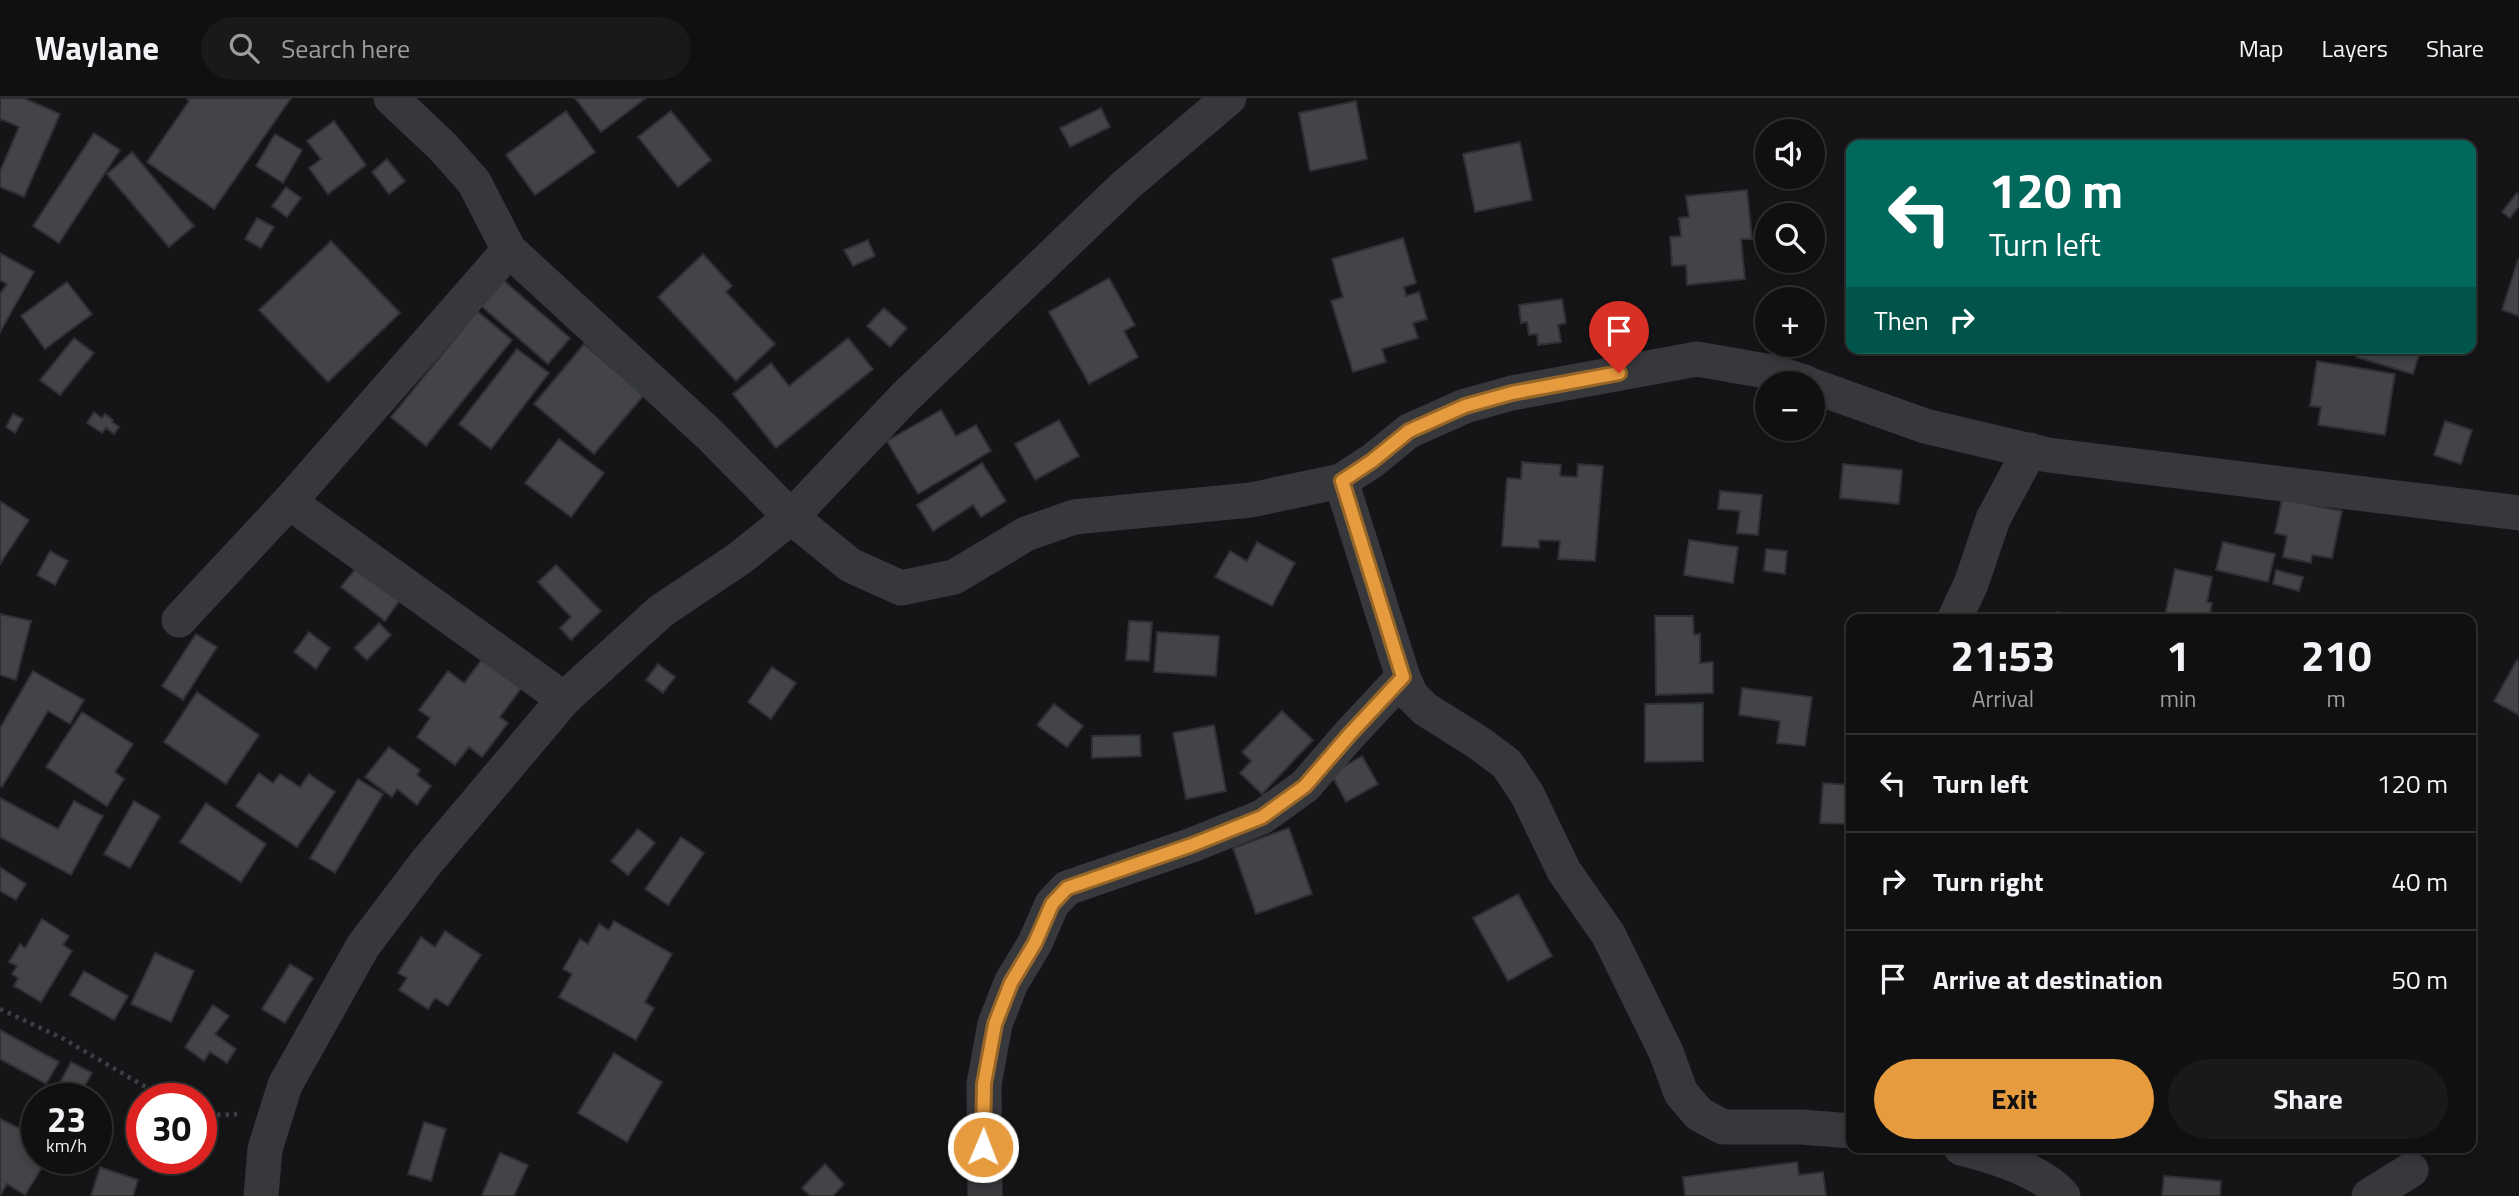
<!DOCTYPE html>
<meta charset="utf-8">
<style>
:root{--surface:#101011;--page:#19191a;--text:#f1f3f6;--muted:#9c9d9f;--line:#303031;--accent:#e69b3e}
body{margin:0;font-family:"Titillium Web",sans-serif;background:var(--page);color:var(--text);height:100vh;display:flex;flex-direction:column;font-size:26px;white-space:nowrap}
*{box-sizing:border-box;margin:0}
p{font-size:23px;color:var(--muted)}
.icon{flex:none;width:38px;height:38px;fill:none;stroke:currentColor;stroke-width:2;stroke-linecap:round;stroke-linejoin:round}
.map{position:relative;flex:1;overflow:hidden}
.sheet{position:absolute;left:1846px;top:516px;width:630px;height:539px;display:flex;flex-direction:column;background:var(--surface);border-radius:14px;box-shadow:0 4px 10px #0003,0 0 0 2px var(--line)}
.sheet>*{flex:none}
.banner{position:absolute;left:1846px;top:42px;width:630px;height:214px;border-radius:14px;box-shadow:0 4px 10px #0003,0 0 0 2px var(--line);background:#00695c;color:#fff;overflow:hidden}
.controls{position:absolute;left:1755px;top:21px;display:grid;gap:14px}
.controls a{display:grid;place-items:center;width:70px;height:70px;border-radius:50%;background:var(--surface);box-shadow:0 4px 10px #0003,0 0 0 2px var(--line);font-size:35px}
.speed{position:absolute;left:21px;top:985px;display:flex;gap:14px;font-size:35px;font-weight:700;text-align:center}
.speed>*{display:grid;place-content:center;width:91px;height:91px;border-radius:50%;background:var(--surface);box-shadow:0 4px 10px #0003,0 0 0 2px var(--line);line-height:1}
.speed small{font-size:18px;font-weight:400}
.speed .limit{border:10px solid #d22;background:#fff;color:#111}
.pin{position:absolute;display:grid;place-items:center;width:60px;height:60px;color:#fff;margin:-72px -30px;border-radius:50% 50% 50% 0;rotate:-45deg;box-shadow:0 0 7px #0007}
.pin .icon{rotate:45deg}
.me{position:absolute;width:77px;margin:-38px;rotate:1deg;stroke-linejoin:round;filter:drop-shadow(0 0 5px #0008)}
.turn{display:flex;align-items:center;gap:24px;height:147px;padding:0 28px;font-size:32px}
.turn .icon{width:91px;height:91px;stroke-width:2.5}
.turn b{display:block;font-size:49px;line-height:60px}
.then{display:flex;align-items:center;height:66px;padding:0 28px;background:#0003;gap:14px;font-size:26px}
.eta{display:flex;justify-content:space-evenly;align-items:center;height:119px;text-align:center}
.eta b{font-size:42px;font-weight:700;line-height:49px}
.primary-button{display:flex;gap:14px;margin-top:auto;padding:14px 28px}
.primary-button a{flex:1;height:80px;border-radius:42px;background:var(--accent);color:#111;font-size:28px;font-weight:700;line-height:80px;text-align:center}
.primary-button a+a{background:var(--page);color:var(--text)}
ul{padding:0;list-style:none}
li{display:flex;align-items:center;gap:21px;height:98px;padding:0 28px;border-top:2px solid var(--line)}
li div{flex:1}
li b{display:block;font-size:26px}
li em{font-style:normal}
header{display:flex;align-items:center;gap:42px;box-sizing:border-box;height:98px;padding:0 35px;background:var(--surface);border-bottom:2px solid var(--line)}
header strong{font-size:33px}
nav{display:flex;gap:38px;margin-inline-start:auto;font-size:24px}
.search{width:490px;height:63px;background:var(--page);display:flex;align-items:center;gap:18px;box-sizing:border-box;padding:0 24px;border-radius:38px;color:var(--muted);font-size:26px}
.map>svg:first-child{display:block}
.building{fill:#424447;stroke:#2f3033;stroke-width:2}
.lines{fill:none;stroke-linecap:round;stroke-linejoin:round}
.path{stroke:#3d3f43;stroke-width:4.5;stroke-dasharray:3.5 5;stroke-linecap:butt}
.minor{stroke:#36383c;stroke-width:35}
.route-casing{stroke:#966528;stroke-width:18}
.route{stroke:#e69b3e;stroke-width:12}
</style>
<header>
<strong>Waylane</strong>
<div class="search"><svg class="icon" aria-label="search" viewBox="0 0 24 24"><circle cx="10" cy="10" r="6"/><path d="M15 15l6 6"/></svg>Search here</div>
<nav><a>Map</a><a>Layers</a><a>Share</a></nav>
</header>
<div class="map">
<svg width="2519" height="1098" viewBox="0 0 2519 1098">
<rect width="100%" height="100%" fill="#151517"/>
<!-- building -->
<path class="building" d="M 0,0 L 24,0 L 60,16 L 24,99 L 0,89 L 0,73 L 19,29 L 1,21 L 0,23 Z
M 187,0 L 291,0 L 214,111 L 147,64 L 189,3 Z
M 575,0 L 646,0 L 601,34 Z
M 1356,3 L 1367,61 L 1310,73 L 1299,15 Z
M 1101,10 L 1110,29 L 1070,49 L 1060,30 Z
M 566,13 L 595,54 L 535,97 L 506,57 Z
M 671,13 L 711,62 L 678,89 L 638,39 Z
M 334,23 L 366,67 L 328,96 L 309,70 L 321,61 L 307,43 Z
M 94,35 L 120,52 L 59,145 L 33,128 Z
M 275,36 L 302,52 L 283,85 L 256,68 Z
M 1520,44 L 1532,102 L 1475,114 L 1463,56 Z
M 132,54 L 194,128 L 169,149 L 107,76 Z
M 387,61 L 405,83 L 389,96 L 372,74 Z
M 286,89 L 301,100 L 287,119 L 272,108 Z
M 1747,92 L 1752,141 L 1741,141 L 1745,181 L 1687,187 L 1686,167 L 1672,168 L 1670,139 L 1681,138 L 1679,120 L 1689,119 L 1686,98 Z
M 2517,95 L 2519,97 L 2519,108 L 2510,120 L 2502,114 Z
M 257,120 L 274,129 L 261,150 L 245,141 Z
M 1403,140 L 1416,185 L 1404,189 L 1406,198 L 1419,194 L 1427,221 L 1413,225 L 1418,240 L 1382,251 L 1386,264 L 1353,274 L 1331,203 L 1343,199 L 1332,161 Z
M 868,142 L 875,158 L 853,168 L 844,152 Z
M 331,143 L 400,215 L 328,284 L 259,212 Z
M 0,155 L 34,174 L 0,234 L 0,196 L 7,186 L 0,182 Z
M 703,156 L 732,188 L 726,194 L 775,246 L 736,283 L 658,199 Z
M 2518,162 L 2519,162 L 2519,218 L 2502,212 Z
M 1109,180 L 1135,227 L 1124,233 L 1138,259 L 1089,286 L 1049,214 Z
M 502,181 L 570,240 L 548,266 L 480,207 Z
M 67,184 L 92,216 L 45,251 L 21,218 Z
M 1562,201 L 1566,225 L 1558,227 L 1561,244 L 1538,247 L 1537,236 L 1529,237 L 1527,224 L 1521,225 L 1519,207 Z
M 884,210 L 907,230 L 890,249 L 867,228 Z
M 477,213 L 512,242 L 426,348 L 391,319 Z
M 74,240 L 94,255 L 60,297 L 40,282 Z
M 848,240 L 873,271 L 776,350 L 733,296 L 771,265 L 789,288 Z
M 584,246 L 644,297 L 594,356 L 534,306 Z
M 2358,250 L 2421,250 L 2413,276 L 2356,259 Z
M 517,251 L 549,275 L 491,351 L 459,326 Z
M 2317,263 L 2395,276 L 2385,337 L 2318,327 L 2321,309 L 2310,308 Z
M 941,312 L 956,338 L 976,327 L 991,353 L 918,396 L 887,343 Z
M 94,314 L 102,320 L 105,316 L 113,322 L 112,324 L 119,329 L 114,336 L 106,330 L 102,335 L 87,325 Z
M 13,316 L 23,321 L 15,335 L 6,329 Z
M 1059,322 L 1079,358 L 1035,382 L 1015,346 Z
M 2445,323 L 2472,332 L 2461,366 L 2434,357 Z
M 559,341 L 604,375 L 571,419 L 525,385 Z
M 1522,364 L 1561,367 L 1560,378 L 1577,379 L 1578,366 L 1603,368 L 1595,463 L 1558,461 L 1560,443 L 1539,442 L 1539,450 L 1502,448 L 1507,380 L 1521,381 Z
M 982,365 L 1006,403 L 981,419 L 973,407 L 933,433 L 917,407 Z
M 1843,366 L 1902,372 L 1899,406 L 1840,400 Z
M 1720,393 L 1762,397 L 1758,437 L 1737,435 L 1740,413 L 1718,411 Z
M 2282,401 L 2342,413 L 2332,460 L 2312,457 L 2311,465 L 2283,459 L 2287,438 L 2275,435 Z
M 0,403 L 29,422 L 0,466 Z
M 1689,442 L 1738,449 L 1733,485 L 1684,477 Z
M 1257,444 L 1295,465 L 1272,508 L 1215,479 L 1230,453 L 1247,463 Z
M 2223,444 L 2275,456 L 2268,484 L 2216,472 Z
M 1766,451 L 1787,453 L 1785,476 L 1764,473 Z
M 50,453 L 68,463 L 55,487 L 37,477 Z
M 360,465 L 403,498 L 385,523 L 341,489 Z
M 556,467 L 601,513 L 571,542 L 560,530 L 571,519 L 538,484 Z
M 2175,471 L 2212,479 L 2207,504 L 2212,505 L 2209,522 L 2164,522 Z
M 2276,472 L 2303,479 L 2299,493 L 2273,486 Z
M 2057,514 L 2090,522 L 2055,522 Z
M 0,516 L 31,523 L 16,582 L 0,577 Z
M 1655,518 L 1693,518 L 1694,537 L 1700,536 L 1700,565 L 1713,564 L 1713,595 L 1656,597 Z
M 1129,523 L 1152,524 L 1149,563 L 1126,562 Z
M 379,525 L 391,537 L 367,562 L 354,550 Z
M 309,534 L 330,550 L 316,571 L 294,554 Z
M 1157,534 L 1219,538 L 1216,578 L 1154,574 Z
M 196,536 L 217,549 L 183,602 L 162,588 Z
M 483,560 L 522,589 L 500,619 L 508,625 L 482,659 L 469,649 L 455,667 L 417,639 L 430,620 L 419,612 L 448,573 L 464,585 Z
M 2517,562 L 2519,563 L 2519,617 L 2494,603 Z
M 658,566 L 675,579 L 663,595 L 646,582 Z
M 772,569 L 796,585 L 771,621 L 748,604 Z
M 33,573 L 84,602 L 70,626 L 48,613 L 2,689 L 0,688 L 0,630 Z
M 1742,590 L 1812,599 L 1805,648 L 1777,645 L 1780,623 L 1739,617 Z
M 197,594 L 259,637 L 226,686 L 164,644 Z
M 1703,605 L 1703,663 L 1645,664 L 1645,606 Z
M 1054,606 L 1083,628 L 1067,649 L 1037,627 Z
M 1282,613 L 1313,642 L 1262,696 L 1240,675 L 1251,663 L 1242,654 Z
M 82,614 L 133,646 L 115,674 L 124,681 L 107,708 L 46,669 Z
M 1214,627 L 1226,693 L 1186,701 L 1173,635 Z
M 1140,637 L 1141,658 L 1092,660 L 1092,638 Z
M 389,649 L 420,672 L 417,677 L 431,688 L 417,707 L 397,691 L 392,699 L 365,679 Z
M 1362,658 L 1378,686 L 1346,704 L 1331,676 Z
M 1851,667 L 1852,726 L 1820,725 L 1823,685 L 1850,687 Z
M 259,675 L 273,685 L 280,676 L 300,689 L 309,676 L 335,694 L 297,749 L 236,708 Z
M 358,681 L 383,696 L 335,775 L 310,760 Z
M 0,700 L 58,731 L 74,703 L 103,718 L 71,777 L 0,739 Z
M 134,703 L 160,718 L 130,770 L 104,756 Z
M 206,705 L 266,746 L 241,784 L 180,744 Z
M 1289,730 L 1312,796 L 1256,816 L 1233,750 Z
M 638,731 L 655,745 L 628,777 L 611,763 Z
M 681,739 L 704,755 L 668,807 L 645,791 Z
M 0,769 L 26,786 L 16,802 L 0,793 Z
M 1518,796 L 1552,858 L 1508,883 L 1473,820 Z
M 42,821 L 69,838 L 63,847 L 72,853 L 41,904 L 14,888 L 18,880 L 12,876 L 17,868 L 9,864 L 20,846 L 25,850 Z
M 614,823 L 672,856 L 645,904 L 654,910 L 636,942 L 559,899 L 572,876 L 563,871 L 580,841 L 588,846 L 599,826 L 609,832 Z
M 445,833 L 481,857 L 448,908 L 435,900 L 428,911 L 399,892 L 407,880 L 398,875 L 421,839 L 435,849 Z
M 155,855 L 194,873 L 171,924 L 131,906 Z
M 290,866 L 313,880 L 285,925 L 262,911 Z
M 84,873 L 128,898 L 114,922 L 70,897 Z
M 213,907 L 229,918 L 215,936 L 236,951 L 227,965 L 210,954 L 204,963 L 185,949 Z
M 0,932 L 59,964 L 46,986 L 0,961 Z
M 614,955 L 662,984 L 627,1044 L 578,1015 Z
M 71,964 L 92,975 L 77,1001 L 51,1001 Z
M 0,1021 L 33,1037 L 28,1046 L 37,1051 L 37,1060 L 48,1060 L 25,1097 L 7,1086 L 0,1098 Z
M 424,1024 L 446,1031 L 431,1083 L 408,1076 Z
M 500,1055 L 528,1067 L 514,1098 L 483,1098 L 482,1097 Z
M 1797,1064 L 1799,1077 L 1823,1074 L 1826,1098 L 1685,1098 L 1683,1079 Z
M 825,1066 L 844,1086 L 833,1098 L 810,1098 L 802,1090 Z
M 100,1069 L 138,1082 L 133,1098 L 91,1098 Z
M 2164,1078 L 2221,1083 L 2220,1098 L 2162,1098 Z"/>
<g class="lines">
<!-- path -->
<path class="path" d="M 0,911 L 62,940 L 161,998 L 171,1001
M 201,1011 L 220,1017 L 237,1016"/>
<!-- minor -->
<path class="minor" d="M 391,0 L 443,49 L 474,84 L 509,152 L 709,336 L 791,419 L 850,467 L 901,490 L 954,479 L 1026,436 L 1074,419 L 1251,402 L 1341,383 L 1372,363 L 1409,333 L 1465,308 L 1512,295 L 1697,261 L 1777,275 L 1807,285
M 1813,288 L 1925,328 L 2048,357 L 2519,415
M 1341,383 L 1403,579 L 1411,597 L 1425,611 L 1479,645 L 1507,666 L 1527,696 L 1564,773 L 1608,836 L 1666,954 L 1681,995 L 1699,1016 L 1723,1029 L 1801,1029 L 1852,1033
M 289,404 L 564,601
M 179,522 L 289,404 L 509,152
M 1954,522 L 1971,486 L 1993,421 L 2030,352
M 1961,1050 C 1993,1058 2042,1073 2063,1098
M 261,1098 L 265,1051 L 285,987 L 363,848 L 425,766 L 564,601 L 661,513 L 740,460 L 791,419 L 904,300 L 1126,87 L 1229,0
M 985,1098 L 984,986 L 995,926 L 1011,885 L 1035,845 L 1052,806 L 1067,790 L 1192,747 L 1262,719 L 1305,688 L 1349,637 L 1403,579
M 2369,1098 L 2411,1072"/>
</g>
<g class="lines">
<!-- route casing -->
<g class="route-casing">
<path id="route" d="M 983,1049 L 984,986 L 995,926 L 1011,885 L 1035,845 L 1052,806 L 1067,790 L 1192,747 L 1262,719 L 1305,688 L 1349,637 L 1403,579 L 1342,383 L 1372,363 L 1409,333 L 1465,308 L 1512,295 L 1619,275"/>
</g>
<!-- route -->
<use href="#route" class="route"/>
</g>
</svg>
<div class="controls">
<a><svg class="icon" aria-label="sound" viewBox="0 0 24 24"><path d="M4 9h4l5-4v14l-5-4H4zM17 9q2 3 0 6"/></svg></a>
<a><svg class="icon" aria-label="search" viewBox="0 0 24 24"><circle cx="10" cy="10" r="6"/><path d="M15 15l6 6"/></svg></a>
<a>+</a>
<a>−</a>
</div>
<div class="speed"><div>23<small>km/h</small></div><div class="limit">30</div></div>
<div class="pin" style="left:1619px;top:275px;background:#d93025"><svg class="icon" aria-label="arrive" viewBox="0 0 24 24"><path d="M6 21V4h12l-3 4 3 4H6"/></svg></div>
<svg class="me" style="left:983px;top:1049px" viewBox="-20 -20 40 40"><circle r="17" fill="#e69b3e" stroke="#fff" stroke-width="3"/><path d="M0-11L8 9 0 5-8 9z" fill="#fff"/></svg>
<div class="banner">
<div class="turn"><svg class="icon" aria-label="left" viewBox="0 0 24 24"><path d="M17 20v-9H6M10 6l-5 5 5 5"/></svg><div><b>120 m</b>Turn left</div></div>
<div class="then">Then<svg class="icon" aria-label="right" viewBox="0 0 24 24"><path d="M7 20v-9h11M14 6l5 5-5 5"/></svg></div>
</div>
<section class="sheet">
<div class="eta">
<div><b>21:53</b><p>Arrival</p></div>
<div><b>1</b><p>min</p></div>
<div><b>210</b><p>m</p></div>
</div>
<ul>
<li><svg class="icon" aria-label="left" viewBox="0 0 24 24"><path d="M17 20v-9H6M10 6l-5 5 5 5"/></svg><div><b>Turn left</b></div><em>120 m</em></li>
<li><svg class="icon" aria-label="right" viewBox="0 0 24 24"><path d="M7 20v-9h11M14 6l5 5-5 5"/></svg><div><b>Turn right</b></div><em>40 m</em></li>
<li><svg class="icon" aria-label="arrive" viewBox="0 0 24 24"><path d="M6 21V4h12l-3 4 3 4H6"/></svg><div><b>Arrive at destination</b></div><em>50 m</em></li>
</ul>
<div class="primary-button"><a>Exit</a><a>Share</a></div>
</section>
</div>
